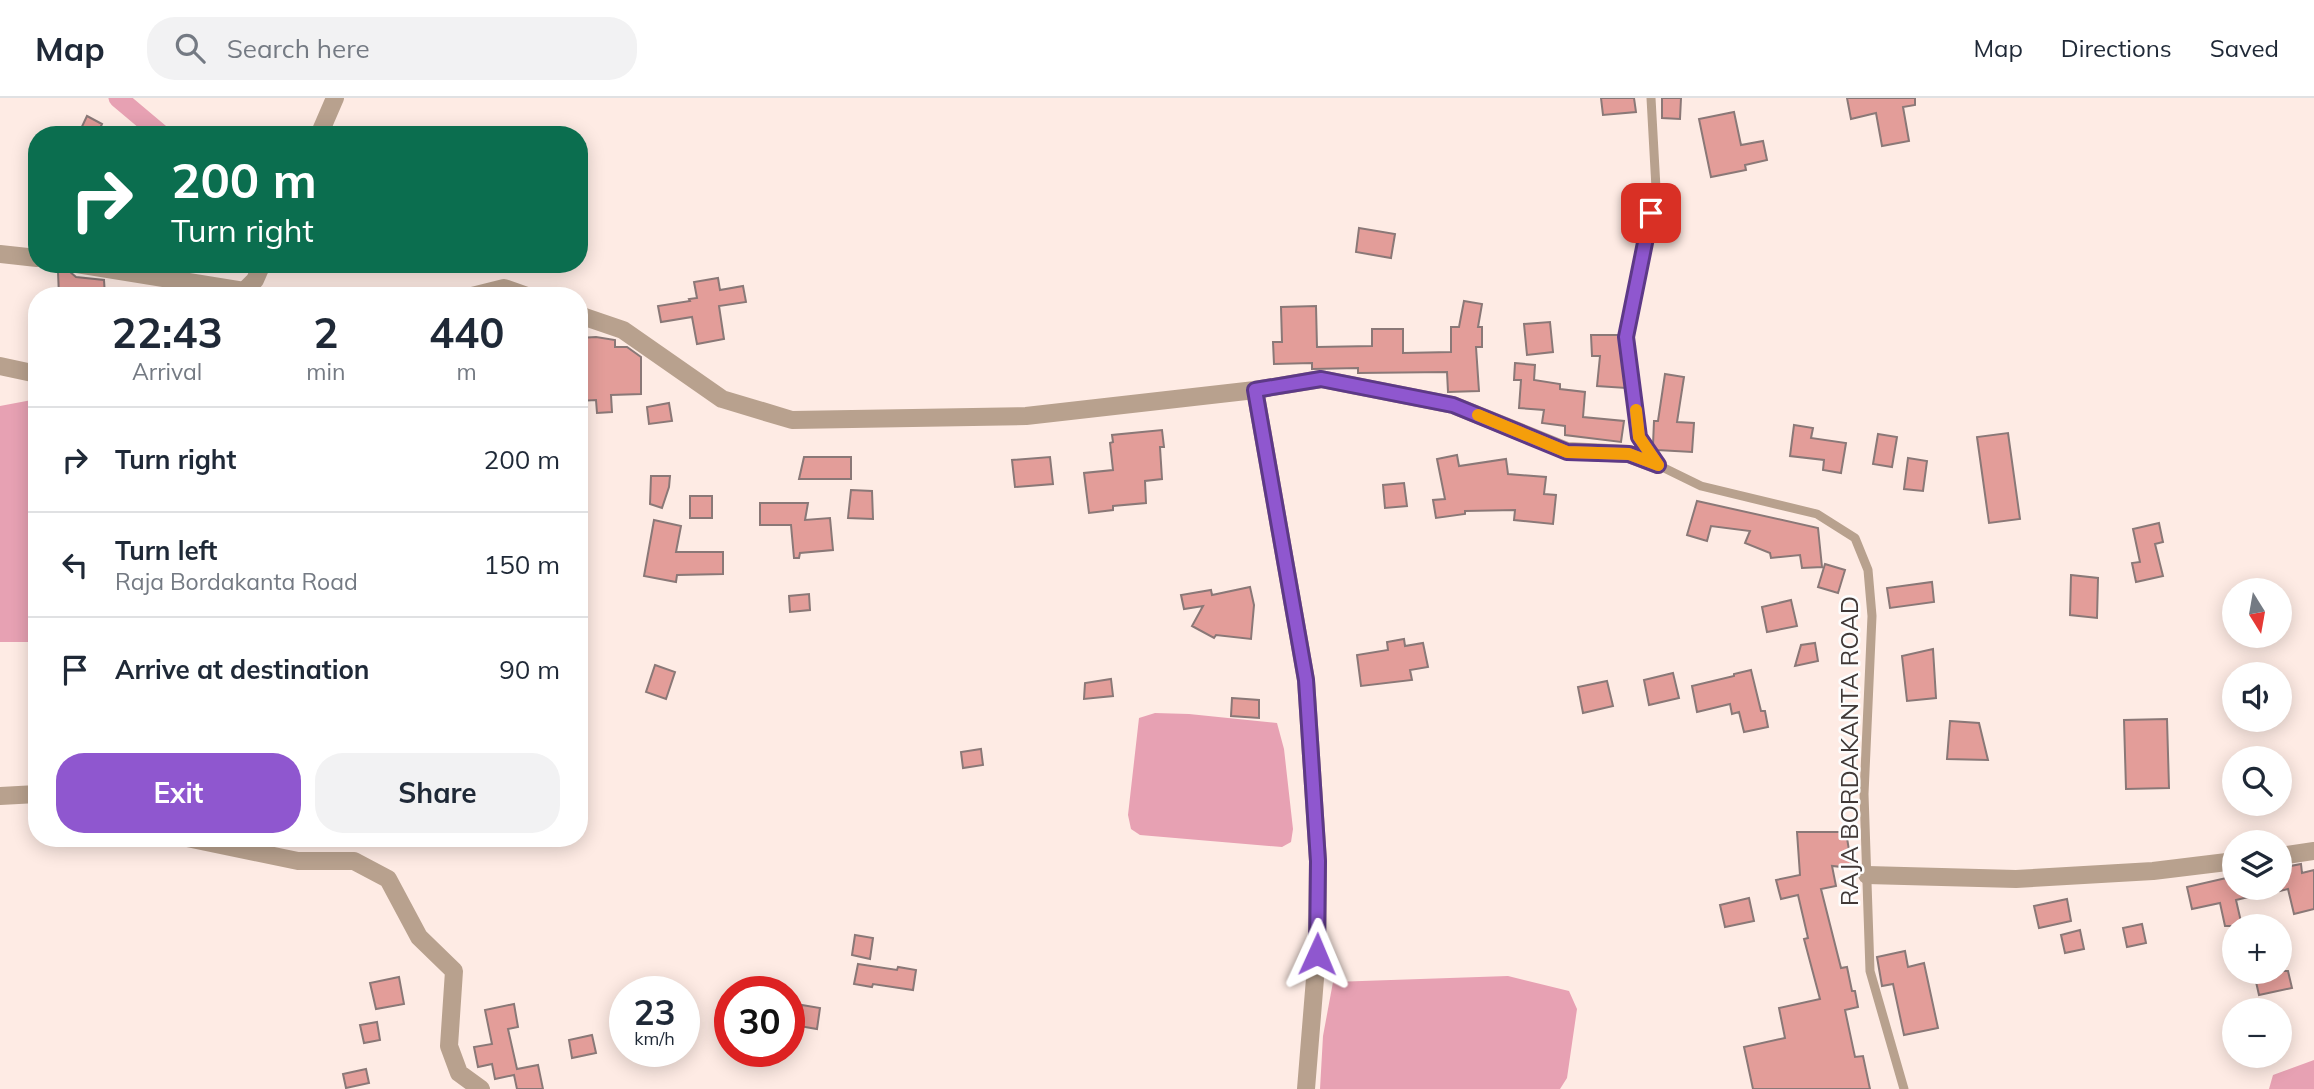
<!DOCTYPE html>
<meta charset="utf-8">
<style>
:root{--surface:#fff;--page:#f2f2f3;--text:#1f2937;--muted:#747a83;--line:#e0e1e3;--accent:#8f57cf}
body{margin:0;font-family:Mulish,sans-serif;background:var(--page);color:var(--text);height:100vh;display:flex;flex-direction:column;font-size:26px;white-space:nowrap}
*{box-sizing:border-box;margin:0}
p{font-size:23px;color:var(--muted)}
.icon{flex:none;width:38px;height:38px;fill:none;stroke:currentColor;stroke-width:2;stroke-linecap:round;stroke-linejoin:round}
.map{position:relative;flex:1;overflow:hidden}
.drawer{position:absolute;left:28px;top:189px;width:560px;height:560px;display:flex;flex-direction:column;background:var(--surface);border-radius:28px;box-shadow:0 4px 18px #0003}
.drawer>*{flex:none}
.guide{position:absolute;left:28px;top:28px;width:560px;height:147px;border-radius:28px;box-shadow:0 4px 18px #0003;background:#0b6e4f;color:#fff;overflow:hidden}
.needle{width:46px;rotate:169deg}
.controls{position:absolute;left:2222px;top:480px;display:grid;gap:14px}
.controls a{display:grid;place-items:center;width:70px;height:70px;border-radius:50%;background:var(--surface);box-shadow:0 4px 18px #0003;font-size:35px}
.speed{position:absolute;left:609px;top:878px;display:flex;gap:14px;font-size:35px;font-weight:700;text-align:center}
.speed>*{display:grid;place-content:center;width:91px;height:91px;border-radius:50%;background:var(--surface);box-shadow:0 4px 18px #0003;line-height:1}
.speed small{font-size:18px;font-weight:400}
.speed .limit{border:10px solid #d22;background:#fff;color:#111}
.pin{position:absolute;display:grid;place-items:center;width:60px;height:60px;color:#fff;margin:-30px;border-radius:14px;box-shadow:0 4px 10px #0006}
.me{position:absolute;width:77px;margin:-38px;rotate:1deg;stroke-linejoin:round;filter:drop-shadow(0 0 5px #0008)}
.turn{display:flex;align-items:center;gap:24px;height:147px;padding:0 28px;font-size:32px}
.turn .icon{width:91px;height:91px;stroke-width:2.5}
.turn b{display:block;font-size:49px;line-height:60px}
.eta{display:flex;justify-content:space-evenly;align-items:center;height:119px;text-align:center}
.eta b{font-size:42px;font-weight:700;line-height:49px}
.action{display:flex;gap:14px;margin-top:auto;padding:14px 28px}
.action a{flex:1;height:80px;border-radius:28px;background:var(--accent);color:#fff;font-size:28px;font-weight:700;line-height:80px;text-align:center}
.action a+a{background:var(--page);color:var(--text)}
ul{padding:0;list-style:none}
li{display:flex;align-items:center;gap:21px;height:105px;padding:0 28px;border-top:2px solid var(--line)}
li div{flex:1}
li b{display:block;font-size:26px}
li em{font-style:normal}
header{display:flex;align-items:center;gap:42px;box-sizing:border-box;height:98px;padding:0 35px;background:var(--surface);border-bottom:2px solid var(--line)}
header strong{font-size:33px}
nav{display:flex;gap:38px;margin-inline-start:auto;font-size:24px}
.search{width:490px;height:63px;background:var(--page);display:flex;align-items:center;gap:18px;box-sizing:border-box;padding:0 24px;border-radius:28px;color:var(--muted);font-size:26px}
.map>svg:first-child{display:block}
.water{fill:#e7a1b3}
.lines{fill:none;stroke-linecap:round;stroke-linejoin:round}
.canal{stroke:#e7a1b3;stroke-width:19}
.building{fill:#e39d99;stroke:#8a7877;stroke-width:2}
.service{stroke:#b8a18e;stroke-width:9}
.minor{stroke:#b8a18e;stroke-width:18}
.route-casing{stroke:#5d3987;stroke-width:18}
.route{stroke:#8f57cf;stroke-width:12}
.slow{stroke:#f59e0b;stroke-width:12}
.labels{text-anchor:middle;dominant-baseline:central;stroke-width:5;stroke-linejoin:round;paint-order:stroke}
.street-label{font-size:24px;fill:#413937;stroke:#fdfdfd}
</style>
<header>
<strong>Map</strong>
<div class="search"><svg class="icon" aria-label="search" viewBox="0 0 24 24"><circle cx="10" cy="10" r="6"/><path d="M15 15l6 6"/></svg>Search here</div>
<nav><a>Map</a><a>Directions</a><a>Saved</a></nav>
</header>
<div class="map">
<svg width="2314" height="991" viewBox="0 0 2314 991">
<rect width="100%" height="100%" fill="#feebe4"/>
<!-- water -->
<path class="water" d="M 37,301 L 37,544 L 0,544 L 0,308 Z
M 1155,615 L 1189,616 L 1277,625 L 1284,651 L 1293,731 L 1291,744 L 1282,749 L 1140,737 L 1131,731 L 1128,717 L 1139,620 Z
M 1508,878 L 1569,893 L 1577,911 L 1567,980 L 1560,991 L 1320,991 L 1323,938 L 1333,884 Z
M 2314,962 L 2314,991 L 2269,991 L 2273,977 Z"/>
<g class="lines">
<!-- canal -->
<path class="canal" d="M 118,0 L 162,37"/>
</g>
<!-- building -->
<path class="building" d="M 1601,0 L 1634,0 L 1636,14 L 1603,17 Z
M 1662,0 L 1681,0 L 1680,21 L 1662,20 Z
M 1847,0 L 1915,0 L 1915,7 L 1903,9 L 1909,43 L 1882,48 L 1876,15 L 1851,21 Z
M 1734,14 L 1741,47 L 1763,43 L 1767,62 L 1745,67 L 1746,72 L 1711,79 L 1699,21 Z
M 87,18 L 102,26 L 97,37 L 78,37 Z
M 1359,130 L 1395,136 L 1391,160 L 1356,154 Z
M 69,173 L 76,179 L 104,182 L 105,198 L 59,198 L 58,174 Z
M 718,180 L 720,192 L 743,188 L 746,204 L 719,208 L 724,241 L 697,246 L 692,219 L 661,224 L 658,208 L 690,203 L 689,201 L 697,200 L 694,184 Z
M 1464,203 L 1482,206 L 1478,229 L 1482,229 L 1482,249 L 1476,249 L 1479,293 L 1448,294 L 1447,274 L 1358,275 L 1358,270 L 1312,271 L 1312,265 L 1274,266 L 1273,244 L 1282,244 L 1281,209 L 1316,208 L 1317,249 L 1372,248 L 1372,231 L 1403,231 L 1403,255 L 1451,254 L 1451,229 L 1459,229 Z
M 1550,224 L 1553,254 L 1527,257 L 1524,226 Z
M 1591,237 L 1620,237 L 1626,290 L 1597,288 L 1600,258 L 1592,258 Z
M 596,239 L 615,242 L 615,249 L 627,249 L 641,259 L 641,296 L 611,297 L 612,314 L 597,315 L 596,302 L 579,303 L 579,240 Z
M 1515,265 L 1535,267 L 1534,282 L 1560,286 L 1560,291 L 1585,294 L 1583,319 L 1624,323 L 1621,344 L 1565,337 L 1565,328 L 1542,325 L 1544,312 L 1519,310 L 1521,282 L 1514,282 Z
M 1665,276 L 1684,279 L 1677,324 L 1694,325 L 1692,354 L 1657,352 L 1653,347 L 1654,323 L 1658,323 Z
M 669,305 L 672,323 L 649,326 L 647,309 Z
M 1794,327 L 1813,330 L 1811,340 L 1846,345 L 1841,375 L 1823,372 L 1824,362 L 1790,358 Z
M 1162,332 L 1164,349 L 1160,349 L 1162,381 L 1145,383 L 1146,405 L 1113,408 L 1113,412 L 1089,415 L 1084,375 L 1113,372 L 1110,345 L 1113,344 L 1112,337 Z
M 2008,335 L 2020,421 L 1989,425 L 1977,339 Z
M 1878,336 L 1897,339 L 1892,369 L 1873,366 Z
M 1457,357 L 1459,368 L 1506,361 L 1508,376 L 1546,379 L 1544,396 L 1556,397 L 1553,426 L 1514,422 L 1515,412 L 1465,413 L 1465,416 L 1436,420 L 1433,402 L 1445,401 L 1437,361 Z
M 804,359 L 851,359 L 851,381 L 799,381 Z
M 1050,359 L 1053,386 L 1015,389 L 1012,362 Z
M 1908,360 L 1927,363 L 1923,393 L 1904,391 Z
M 651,378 L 670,378 L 669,389 L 662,410 L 650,406 Z
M 1404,385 L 1407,408 L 1385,410 L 1383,387 Z
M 851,392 L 872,393 L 873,421 L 848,420 Z
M 690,398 L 712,398 L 712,420 L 690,420 Z
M 1697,403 L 1818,430 L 1822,469 L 1802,470 L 1800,457 L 1771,460 L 1770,455 L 1745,445 L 1750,433 L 1711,428 L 1707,443 L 1687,437 Z
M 760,405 L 808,405 L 805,422 L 830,420 L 833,452 L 800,455 L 799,460 L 794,460 L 791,427 L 760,427 Z
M 654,422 L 681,428 L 676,454 L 723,454 L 723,476 L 677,477 L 676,484 L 644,478 Z
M 2159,425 L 2163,444 L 2155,446 L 2163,478 L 2136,484 L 2132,465 L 2140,464 L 2133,431 Z
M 1825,466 L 1845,472 L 1838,495 L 1818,489 Z
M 2071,477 L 2098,480 L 2097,520 L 2070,517 Z
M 1932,484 L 1934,504 L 1890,510 L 1887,490 Z
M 1250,489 L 1254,507 L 1251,541 L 1216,537 L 1214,540 L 1192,528 L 1203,508 L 1184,511 L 1181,497 L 1211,492 L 1212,497 Z
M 809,496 L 810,512 L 790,514 L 789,498 Z
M 1791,502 L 1797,528 L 1767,534 L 1762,509 Z
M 1404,541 L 1405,548 L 1423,545 L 1428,569 L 1410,572 L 1412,582 L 1361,588 L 1357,557 L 1388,552 L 1387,544 Z
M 1815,545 L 1818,563 L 1795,568 L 1801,547 Z
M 1933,551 L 1936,600 L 1907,603 L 1902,558 Z
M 655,567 L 675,574 L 666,601 L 646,594 Z
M 1751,572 L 1761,613 L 1765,613 L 1768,629 L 1744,634 L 1739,614 L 1732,616 L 1730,606 L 1697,614 L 1692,588 L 1734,578 L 1734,576 Z
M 1673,575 L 1679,600 L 1649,607 L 1644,582 Z
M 1111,581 L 1113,598 L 1084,601 L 1085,585 Z
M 1607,583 L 1613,608 L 1583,615 L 1578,589 Z
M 1232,600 L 1259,602 L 1259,620 L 1231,618 Z
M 2167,621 L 2169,690 L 2126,691 L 2124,622 Z
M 1950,623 L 1979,625 L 1988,662 L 1947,661 Z
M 981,651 L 983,667 L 963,670 L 961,654 Z
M 1797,734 L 1846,734 L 1852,770 L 1832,768 L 1836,788 L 1821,791 L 1841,870 L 1847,869 L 1852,893 L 1855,893 L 1858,909 L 1845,912 L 1855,959 L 1863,958 L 1870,991 L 1753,991 L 1744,949 L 1785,940 L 1779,910 L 1820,901 L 1804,841 L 1808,840 L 1798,797 L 1781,801 L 1776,782 L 1800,777 Z
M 2301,766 L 2302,775 L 2314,772 L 2314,811 L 2294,816 L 2288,791 L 2280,793 L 2280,770 Z
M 2235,778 L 2235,789 L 2264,789 L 2265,795 L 2236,802 L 2242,828 L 2225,828 L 2220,805 L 2192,811 L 2187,789 Z
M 1749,800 L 1754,823 L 1725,829 L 1720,807 Z
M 2067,801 L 2071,823 L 2039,830 L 2034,808 Z
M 2142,826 L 2146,845 L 2127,849 L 2123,830 Z
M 2080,832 L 2084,851 L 2065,855 L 2061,837 Z
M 855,837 L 873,840 L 870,861 L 852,857 Z
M 1905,853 L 1908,869 L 1924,865 L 1938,930 L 1904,937 L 1893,886 L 1882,888 L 1877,859 Z
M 858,866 L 897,872 L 898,869 L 916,872 L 913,892 L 873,886 L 872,889 L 854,886 Z
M 2263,873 L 2288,873 L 2292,890 L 2259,897 L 2254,875 Z
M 399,879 L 404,906 L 376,911 L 370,885 Z
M 514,906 L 518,929 L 508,931 L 517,971 L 538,967 L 543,991 L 517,991 L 514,977 L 495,981 L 492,966 L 478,969 L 474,949 L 492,946 L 485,912 Z
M 802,907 L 820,910 L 817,931 L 799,928 Z
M 377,924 L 380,942 L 364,945 L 360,927 Z
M 592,937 L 596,955 L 572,960 L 569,942 Z
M 366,971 L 369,985 L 346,990 L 343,976 Z"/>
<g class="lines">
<!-- service -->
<path class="service" d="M 1651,0 L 1656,90 L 1627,239 L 1639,339 L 1658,367 L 1701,388 L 1817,416 L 1855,440 L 1868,472 L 1872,518 L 1864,696 L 1870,873 L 1904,991"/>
<!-- minor -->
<path class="minor" d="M 319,37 L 335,0
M 0,156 L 37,160
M 77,166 L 244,193 L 255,182 L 262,166
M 472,198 L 504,190 L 527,198
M 579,217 L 623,232 L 722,301 L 792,322 L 1026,318 L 1255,292
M 0,268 L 37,276
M 0,698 L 37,696
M 187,740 L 298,763 L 354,763 L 388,781 L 419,839 L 454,873 L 449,948 L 459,975 L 481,991
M 2280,758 L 2314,753
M 1867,777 L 2016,781 L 2153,773 L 2235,763
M 1306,991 L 1317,856 L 1318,763 L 1306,582 L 1255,292 L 1321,281 L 1453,307 L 1567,353 L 1629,356 L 1658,367"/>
</g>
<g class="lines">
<!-- route casing -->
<g class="route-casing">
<path id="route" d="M 1317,856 L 1318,763 L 1306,582 L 1255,292 L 1321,281 L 1453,307 L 1567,354 L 1629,356 L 1658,367 L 1639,339 L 1626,239 L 1651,115"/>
</g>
<!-- route -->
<use href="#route" class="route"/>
<!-- slow -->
<path class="slow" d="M 1478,317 L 1567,354 L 1629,356 L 1658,367 L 1639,339 L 1636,312"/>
</g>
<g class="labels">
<!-- street labels -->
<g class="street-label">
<text transform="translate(1849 653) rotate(-90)">RAJA BORDAKANTA ROAD</text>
</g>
</g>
</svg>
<div class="controls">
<a><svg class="needle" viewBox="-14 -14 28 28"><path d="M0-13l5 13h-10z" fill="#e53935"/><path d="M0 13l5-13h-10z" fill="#747a83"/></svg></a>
<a><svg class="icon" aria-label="sound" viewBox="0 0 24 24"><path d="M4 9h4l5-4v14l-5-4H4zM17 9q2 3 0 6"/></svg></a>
<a><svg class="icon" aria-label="search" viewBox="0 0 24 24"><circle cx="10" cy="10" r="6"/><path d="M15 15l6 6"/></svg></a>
<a><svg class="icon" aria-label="layers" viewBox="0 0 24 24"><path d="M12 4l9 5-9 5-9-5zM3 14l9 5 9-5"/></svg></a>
<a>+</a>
<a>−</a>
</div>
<div class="speed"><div>23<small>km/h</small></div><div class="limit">30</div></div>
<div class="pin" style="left:1651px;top:115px;background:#d93025"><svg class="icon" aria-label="arrive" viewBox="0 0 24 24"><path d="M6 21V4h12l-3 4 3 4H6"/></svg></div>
<svg class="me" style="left:1317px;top:856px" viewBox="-20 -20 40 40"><path d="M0-17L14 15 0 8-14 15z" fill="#8f57cf" stroke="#fff" stroke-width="4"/></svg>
<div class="guide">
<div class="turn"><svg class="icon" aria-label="right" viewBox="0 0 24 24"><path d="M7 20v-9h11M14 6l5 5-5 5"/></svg><div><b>200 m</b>Turn right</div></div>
</div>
<section class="drawer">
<div class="eta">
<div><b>22:43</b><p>Arrival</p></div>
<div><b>2</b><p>min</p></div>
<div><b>440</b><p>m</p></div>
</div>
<ul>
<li><svg class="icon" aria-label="right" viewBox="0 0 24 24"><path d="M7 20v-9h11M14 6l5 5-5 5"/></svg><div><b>Turn right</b></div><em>200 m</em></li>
<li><svg class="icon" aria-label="left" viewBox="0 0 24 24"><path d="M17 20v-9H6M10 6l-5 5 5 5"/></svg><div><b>Turn left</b><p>Raja Bordakanta Road</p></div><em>150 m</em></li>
<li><svg class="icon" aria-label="arrive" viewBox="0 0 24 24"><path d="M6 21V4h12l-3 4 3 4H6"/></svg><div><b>Arrive at destination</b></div><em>90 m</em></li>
</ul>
<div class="action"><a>Exit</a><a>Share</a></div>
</section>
</div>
